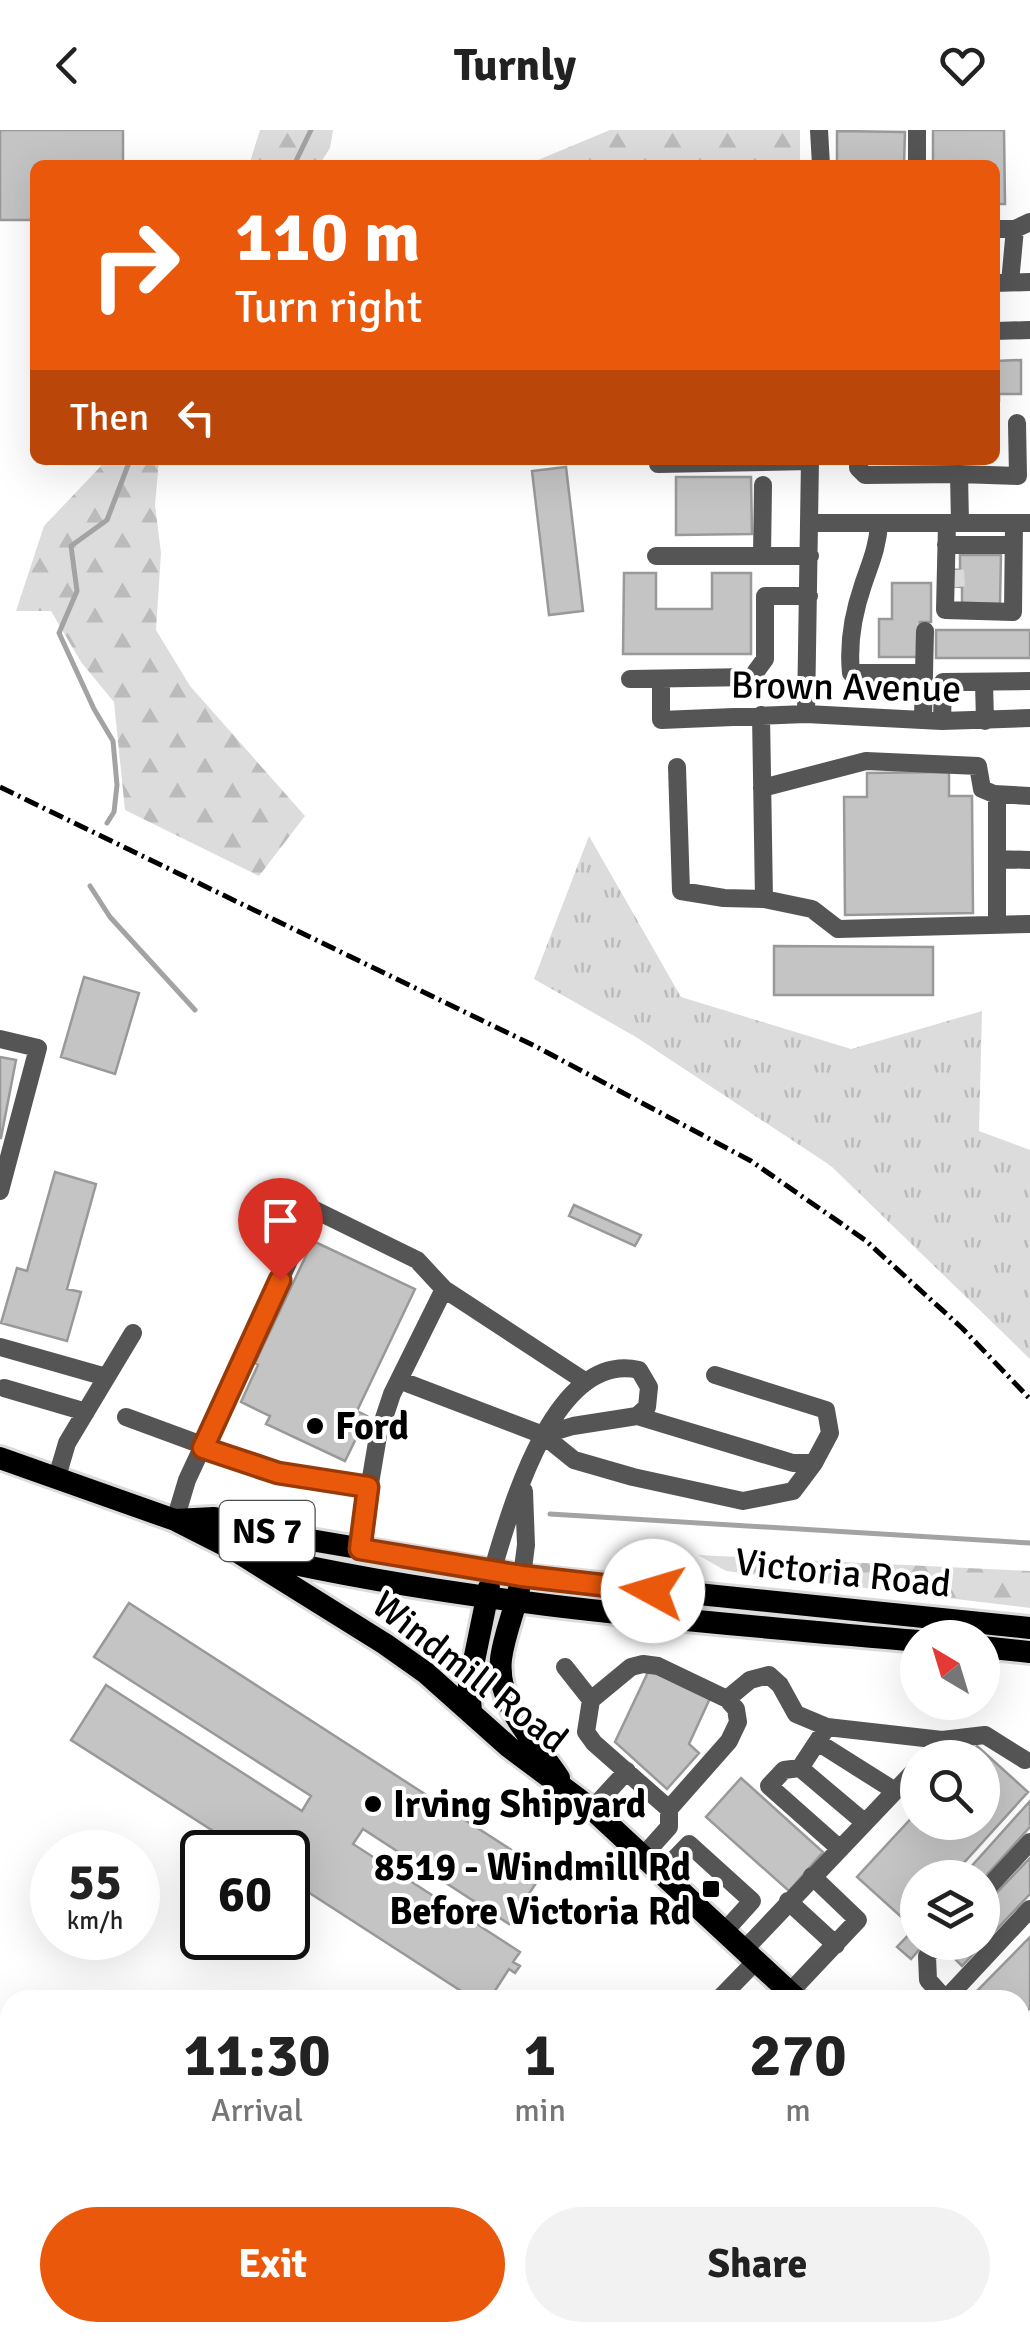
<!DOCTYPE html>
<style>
:root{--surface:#fff;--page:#f2f2f2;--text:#222;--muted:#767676;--accent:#ea580c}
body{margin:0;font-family:Signika,sans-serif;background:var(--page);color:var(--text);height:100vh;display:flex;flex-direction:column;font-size:38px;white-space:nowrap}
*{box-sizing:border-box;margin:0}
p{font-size:32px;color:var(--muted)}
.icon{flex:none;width:55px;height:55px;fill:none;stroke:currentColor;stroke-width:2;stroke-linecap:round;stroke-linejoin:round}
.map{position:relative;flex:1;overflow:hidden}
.drawer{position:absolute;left:0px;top:1860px;width:1030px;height:352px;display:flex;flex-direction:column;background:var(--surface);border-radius:30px 30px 0 0;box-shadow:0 10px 40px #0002}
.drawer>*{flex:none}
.hud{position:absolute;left:30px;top:30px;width:970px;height:305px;border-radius:15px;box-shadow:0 10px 40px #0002;background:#ea580c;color:#fff;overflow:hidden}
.needle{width:65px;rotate:322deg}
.tools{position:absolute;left:900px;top:1490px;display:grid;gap:20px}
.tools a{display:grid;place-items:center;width:100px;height:100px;border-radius:50%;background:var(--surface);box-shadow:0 10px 40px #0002;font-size:50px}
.speed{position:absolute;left:30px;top:1700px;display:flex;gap:20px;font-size:50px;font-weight:700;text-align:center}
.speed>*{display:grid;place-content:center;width:130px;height:130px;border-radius:50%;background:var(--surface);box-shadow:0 10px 40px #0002;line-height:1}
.speed small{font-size:25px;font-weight:400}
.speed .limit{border:5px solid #111;border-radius:15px;background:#fff;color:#111}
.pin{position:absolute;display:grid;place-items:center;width:85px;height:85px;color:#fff;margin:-102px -42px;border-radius:50% 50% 50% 0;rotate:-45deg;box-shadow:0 0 10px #0007}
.pin .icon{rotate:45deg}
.me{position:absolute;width:110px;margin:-55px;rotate:276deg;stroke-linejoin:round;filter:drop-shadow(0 0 8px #0008)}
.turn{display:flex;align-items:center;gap:35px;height:210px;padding:0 40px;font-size:45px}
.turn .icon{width:130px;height:130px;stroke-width:2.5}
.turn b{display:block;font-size:70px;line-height:85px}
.then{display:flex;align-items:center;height:95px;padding:0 40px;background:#0003;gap:20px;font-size:38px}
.eta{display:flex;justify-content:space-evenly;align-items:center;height:170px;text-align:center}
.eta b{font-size:60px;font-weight:800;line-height:70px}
.button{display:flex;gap:20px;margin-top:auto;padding:20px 40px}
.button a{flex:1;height:115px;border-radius:60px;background:var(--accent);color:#fff;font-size:40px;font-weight:800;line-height:115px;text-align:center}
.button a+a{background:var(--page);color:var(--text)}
header{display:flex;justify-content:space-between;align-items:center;height:130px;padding:0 40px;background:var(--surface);font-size:45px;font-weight:800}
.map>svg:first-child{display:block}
.grass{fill:url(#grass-tufts)}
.forest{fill:url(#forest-firs)}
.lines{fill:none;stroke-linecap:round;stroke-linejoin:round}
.stream{stroke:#a3a3a3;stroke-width:5}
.building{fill:#c4c4c4;stroke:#999;stroke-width:2.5}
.minor-tunnel{stroke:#d9d9d9;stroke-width:18;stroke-dasharray:18 9;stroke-linecap:butt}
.major-casing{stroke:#dbdbdb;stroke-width:28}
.minor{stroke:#555;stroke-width:18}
.major{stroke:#000;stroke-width:22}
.rail{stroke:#000;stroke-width:5;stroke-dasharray:15 5 2.5 5;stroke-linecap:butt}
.route-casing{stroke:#983908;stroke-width:25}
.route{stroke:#ea580c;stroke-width:18}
.poi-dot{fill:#000;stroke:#fff;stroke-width:4}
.labels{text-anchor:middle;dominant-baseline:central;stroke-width:8;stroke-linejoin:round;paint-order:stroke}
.shield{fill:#fff;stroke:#4c4c4c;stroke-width:2.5}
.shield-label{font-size:35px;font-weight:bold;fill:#000}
.street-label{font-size:38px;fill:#000;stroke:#fff}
.poi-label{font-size:38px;font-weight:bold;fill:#000;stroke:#fff;text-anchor:start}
</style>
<header><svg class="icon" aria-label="back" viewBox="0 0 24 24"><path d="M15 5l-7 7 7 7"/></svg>Turnly<svg class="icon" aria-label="heart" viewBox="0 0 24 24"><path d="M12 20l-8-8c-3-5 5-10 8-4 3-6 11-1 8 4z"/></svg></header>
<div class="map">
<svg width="1030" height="2212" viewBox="0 0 1030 2212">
<defs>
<pattern id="grass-tufts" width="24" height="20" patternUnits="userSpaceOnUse" patternTransform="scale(2.5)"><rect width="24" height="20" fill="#dcdcdc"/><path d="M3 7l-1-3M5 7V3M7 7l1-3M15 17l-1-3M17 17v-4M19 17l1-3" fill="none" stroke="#bbb"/></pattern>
<pattern id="forest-firs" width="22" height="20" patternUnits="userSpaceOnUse" patternTransform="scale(2.5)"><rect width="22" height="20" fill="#dcdcdc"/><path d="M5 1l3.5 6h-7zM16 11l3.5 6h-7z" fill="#bbb"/></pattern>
</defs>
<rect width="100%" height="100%" fill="#fff"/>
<!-- grass -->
<path class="grass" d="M 589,706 L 681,867 L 851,919 L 982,881 L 979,1001 L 1030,1020 L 1030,1229 L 831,1036 L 636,907 L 534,849 Z"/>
<!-- forest -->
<path class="forest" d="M 260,0 L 333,0 L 330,18 L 319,35 L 249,35 Z
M 610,0 L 800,0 L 800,35 L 526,35 Z
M 101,330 L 159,330 L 155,375 L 161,423 L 156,500 L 190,556 L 305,686 L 259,746 L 125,680 L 114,572 L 81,532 L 51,481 L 16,481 L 44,396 L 101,336 Z
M 698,1425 L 1030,1441 L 1030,1478 L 726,1441 Z
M 0,1921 L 10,1924 L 10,2202 L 277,2203 L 262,2212 L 0,2212 Z
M 563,2203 L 794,2202 L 805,2212 L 541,2212 L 549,2206 Z"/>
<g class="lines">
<!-- stream -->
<path class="stream" d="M 294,35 L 311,0
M 107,693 L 114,682 L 117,655 L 113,611 L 94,579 L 59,503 L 77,461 L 71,416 L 107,390 L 130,330
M 90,756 L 110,787 L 195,880
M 550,1384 L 1030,1413"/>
</g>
<!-- building -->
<path class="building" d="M 0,0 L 123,0 L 123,35 L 35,35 L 35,90 L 0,90 Z
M 933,0 L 1004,0 L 1005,74 L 995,74 L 995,35 L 933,35 Z
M 837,1 L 905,2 L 904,35 L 837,35 Z
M 1021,230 L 1021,264 L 999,264 L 999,271 L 995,271 L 995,231 Z
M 566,337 L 583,481 L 549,485 L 532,341 Z
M 676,347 L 751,347 L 752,404 L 676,405 Z
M 960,425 L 1001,425 L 1000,474 L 962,473 L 962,457 L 948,456 L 948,439 L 960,440 Z
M 624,443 L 656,443 L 656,479 L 712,479 L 712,443 L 751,443 L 751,524 L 623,524 Z
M 892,453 L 931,453 L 931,492 L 920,492 L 920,527 L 879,527 L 879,489 L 892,489 Z
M 936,500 L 1030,500 L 1030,528 L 936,528 Z
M 949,642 L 949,666 L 972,666 L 973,783 L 845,785 L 844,667 L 867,667 L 867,643 Z
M 774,816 L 933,817 L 933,865 L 774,865 Z
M 84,847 L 139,863 L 115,944 L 61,927 Z
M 0,927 L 16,930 L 1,1008 L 0,1008 Z
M 55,1042 L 96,1054 L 67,1159 L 81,1162 L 67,1211 L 1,1193 L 17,1138 L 27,1141 Z
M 574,1075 L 641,1105 L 635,1116 L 569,1086 Z
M 313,1111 L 415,1159 L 357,1281 L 367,1286 L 345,1331 L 266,1294 L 270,1286 L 241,1272 L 258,1235 L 255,1233 Z
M 129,1473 L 544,1741 L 509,1794 L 363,1699 L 353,1714 L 520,1822 L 513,1832 L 520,1836 L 515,1843 L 509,1839 L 489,1870 L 475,1870 L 288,1749 L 288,1722 L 246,1722 L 71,1610 L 106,1555 L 302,1681 L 311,1666 L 94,1527 Z
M 650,1538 L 711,1566 L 689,1614 L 699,1623 L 667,1659 L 615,1612 Z
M 977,1616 L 1028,1662 L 950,1748 L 918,1748 L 918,1783 L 908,1793 L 857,1747 L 918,1681 L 918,1692 L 982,1692 L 982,1628 L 967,1628 Z
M 741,1648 L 823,1722 L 789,1761 L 706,1687 Z
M 1030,1671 L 1030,1697 L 982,1750 L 961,1748 Z
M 1030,1728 L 1030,1764 L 962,1836 L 944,1818 L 950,1812 L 982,1812 L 982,1778 Z
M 918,1795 L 918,1812 L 926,1812 L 911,1829 L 897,1817 Z
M 1030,1807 L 1030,1878 L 1020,1888 L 1020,1870 L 976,1870 L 972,1866 Z"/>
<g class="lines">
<!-- minor-tunnel -->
<path class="minor-tunnel" d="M 955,440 L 956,457"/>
<!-- major casing -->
<g class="major-casing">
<path id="major" d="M 0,1328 L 175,1390 L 236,1421 L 385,1514 L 426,1543 L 509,1617 L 592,1679 L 798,1870
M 175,1390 L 214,1388 L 287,1406 L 522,1446 L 1030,1498
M 249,1424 C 469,1475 694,1491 918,1511
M 519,1459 C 514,1483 504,1505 501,1529 C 496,1576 535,1611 559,1648
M 982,1517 L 1030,1522
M 471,1582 L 469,1555 L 489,1458
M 1020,2071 L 1030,2080"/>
</g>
<!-- minor -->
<path class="minor" d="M 819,0 L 821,35
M 917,0 L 917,35
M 995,99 L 1015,99 L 1030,92
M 1010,152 L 1015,99
M 995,153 L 1030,152
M 995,201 L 1030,200
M 858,330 L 858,338 L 865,345 L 959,344 L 960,393
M 658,334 L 810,331
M 959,344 L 1018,346 L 1017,293
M 811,393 L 1030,393
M 879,393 C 878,417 870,434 863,455 C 853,484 848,513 851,543 L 924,543 L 923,590
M 947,393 L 945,480 L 1013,482 L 1014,393
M 946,415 L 1013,415
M 656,426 L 810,426
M 762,426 L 763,355
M 924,543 L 925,501
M 630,549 L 752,547 L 765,529 L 765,466 L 809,466
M 661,549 L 661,590 L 806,584 L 942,591 L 1030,588
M 984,552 L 985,591
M 806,584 L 810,330
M 761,585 L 764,769
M 942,591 L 943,552 L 1030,551
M 677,637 L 681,761 L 724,768 L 764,769 L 812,779 L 838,799 L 1030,794
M 762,658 L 866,631 L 978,636 L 982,659 L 994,664 L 1030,666
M 997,664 L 997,795
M 997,729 L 1030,730
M 0,909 L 38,918 L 0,1061
M 0,1217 L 106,1247
M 399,1250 L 543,1305 L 574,1330 L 633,1347 L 743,1371 L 793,1361 L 814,1333
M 4,1258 L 86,1282
M 637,1286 L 793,1333 L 814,1333 L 830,1303 L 826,1280 L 715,1245
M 126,1287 L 278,1343 L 367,1357
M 57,1347 L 67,1313 L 133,1203
M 175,1390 L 187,1350 L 313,1079 L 417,1130 L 444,1159 L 586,1252
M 359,1419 L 378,1306 L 392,1264 L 444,1159
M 492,1442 C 510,1381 554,1220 639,1240 L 649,1257 L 647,1277 L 637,1286 L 573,1296 L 543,1305
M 522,1446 L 526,1415 L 524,1361
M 565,1537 L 591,1570
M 727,1569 L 750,1550 L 769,1545 L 780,1555 L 796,1584 L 827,1597
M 819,1613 L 895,1661
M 926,1628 L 942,1610 L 985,1605 L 1025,1630
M 800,1638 L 784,1640 L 769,1656 L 839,1718
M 592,1679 L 627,1641
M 864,1692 L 800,1638 L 827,1597 L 942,1610
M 643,1726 L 669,1697 L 669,1679 L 729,1611 L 738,1592 L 736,1579 L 727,1569 L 658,1536 L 643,1534 L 631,1537 L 591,1570 L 586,1602 L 594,1613 L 669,1679
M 661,1743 L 689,1714 L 752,1771 L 724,1802
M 982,1764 L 1030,1712
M 788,1771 L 836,1815
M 939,1812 L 927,1826 L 928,1850 L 946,1870
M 744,1820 L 918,1637
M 790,1862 L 858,1790 L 812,1746
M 946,1869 L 1030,1779
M 718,1870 L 756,1831
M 1020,1949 L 1030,1937
M 1020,2009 L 1030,2018
M 308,2212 L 325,2202"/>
<!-- major -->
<use href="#major" class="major"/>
<!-- rail -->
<path class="rail" d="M 0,657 L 535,916 L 751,1031 L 865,1110 L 962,1198 L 1030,1269
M 1020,2185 L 1030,2189
M 1018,2202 L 1030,2208
M 408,2212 L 425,2202
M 461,2212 L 480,2202"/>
</g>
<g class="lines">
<!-- route casing -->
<g class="route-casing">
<path id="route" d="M 280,1150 L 203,1318 L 278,1343 L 368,1357 L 360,1419 L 522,1446 L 653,1461"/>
</g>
<!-- route -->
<use href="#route" class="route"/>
</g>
<!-- markers -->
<g class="poi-dot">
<circle cx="315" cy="1296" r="10"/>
<circle cx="373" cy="1674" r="10"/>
<rect x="701" y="1749" width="20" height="20" rx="5"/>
</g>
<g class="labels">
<!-- shield labels -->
<rect class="shield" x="219.5" y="1371" width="95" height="60" rx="8"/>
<g class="shield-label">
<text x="267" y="1401">NS 7</text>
</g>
<!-- street labels -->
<g class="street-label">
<text transform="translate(846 557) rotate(1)">Brown Avenue</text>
<text transform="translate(843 1443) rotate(6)">Victoria Road</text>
<text transform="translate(470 1542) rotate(38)">Windmill Road</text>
</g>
<!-- poi labels -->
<g class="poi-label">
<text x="335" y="1296">Ford</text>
<text x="393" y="1674">Irving Shipyard</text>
<text x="691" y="1737" text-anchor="end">8519 - Windmill Rd<tspan x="691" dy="44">Before Victoria Rd</tspan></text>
</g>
</g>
</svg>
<div class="tools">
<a><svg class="needle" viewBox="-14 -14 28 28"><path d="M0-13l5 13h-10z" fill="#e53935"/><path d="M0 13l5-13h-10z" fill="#767676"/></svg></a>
<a><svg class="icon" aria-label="search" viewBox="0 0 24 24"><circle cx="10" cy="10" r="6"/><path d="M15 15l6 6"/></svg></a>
<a><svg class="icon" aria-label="layers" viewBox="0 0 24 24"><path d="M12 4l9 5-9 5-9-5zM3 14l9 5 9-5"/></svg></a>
</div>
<div class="speed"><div>55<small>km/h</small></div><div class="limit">60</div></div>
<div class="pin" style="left:280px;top:1150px;background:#d93025"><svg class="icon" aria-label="arrive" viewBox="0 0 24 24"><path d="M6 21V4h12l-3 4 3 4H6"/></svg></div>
<svg class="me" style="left:653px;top:1461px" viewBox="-20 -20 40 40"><circle r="19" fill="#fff"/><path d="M0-13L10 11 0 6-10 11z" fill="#ea580c"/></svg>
<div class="hud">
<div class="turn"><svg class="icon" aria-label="right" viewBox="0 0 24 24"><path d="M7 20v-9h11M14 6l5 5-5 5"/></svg><div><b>110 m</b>Turn right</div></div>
<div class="then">Then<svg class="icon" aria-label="left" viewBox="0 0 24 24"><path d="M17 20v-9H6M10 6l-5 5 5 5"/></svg></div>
</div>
<section class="drawer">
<div class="eta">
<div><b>11:30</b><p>Arrival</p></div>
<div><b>1</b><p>min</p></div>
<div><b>270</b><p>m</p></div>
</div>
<div class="button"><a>Exit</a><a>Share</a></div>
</section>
</div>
